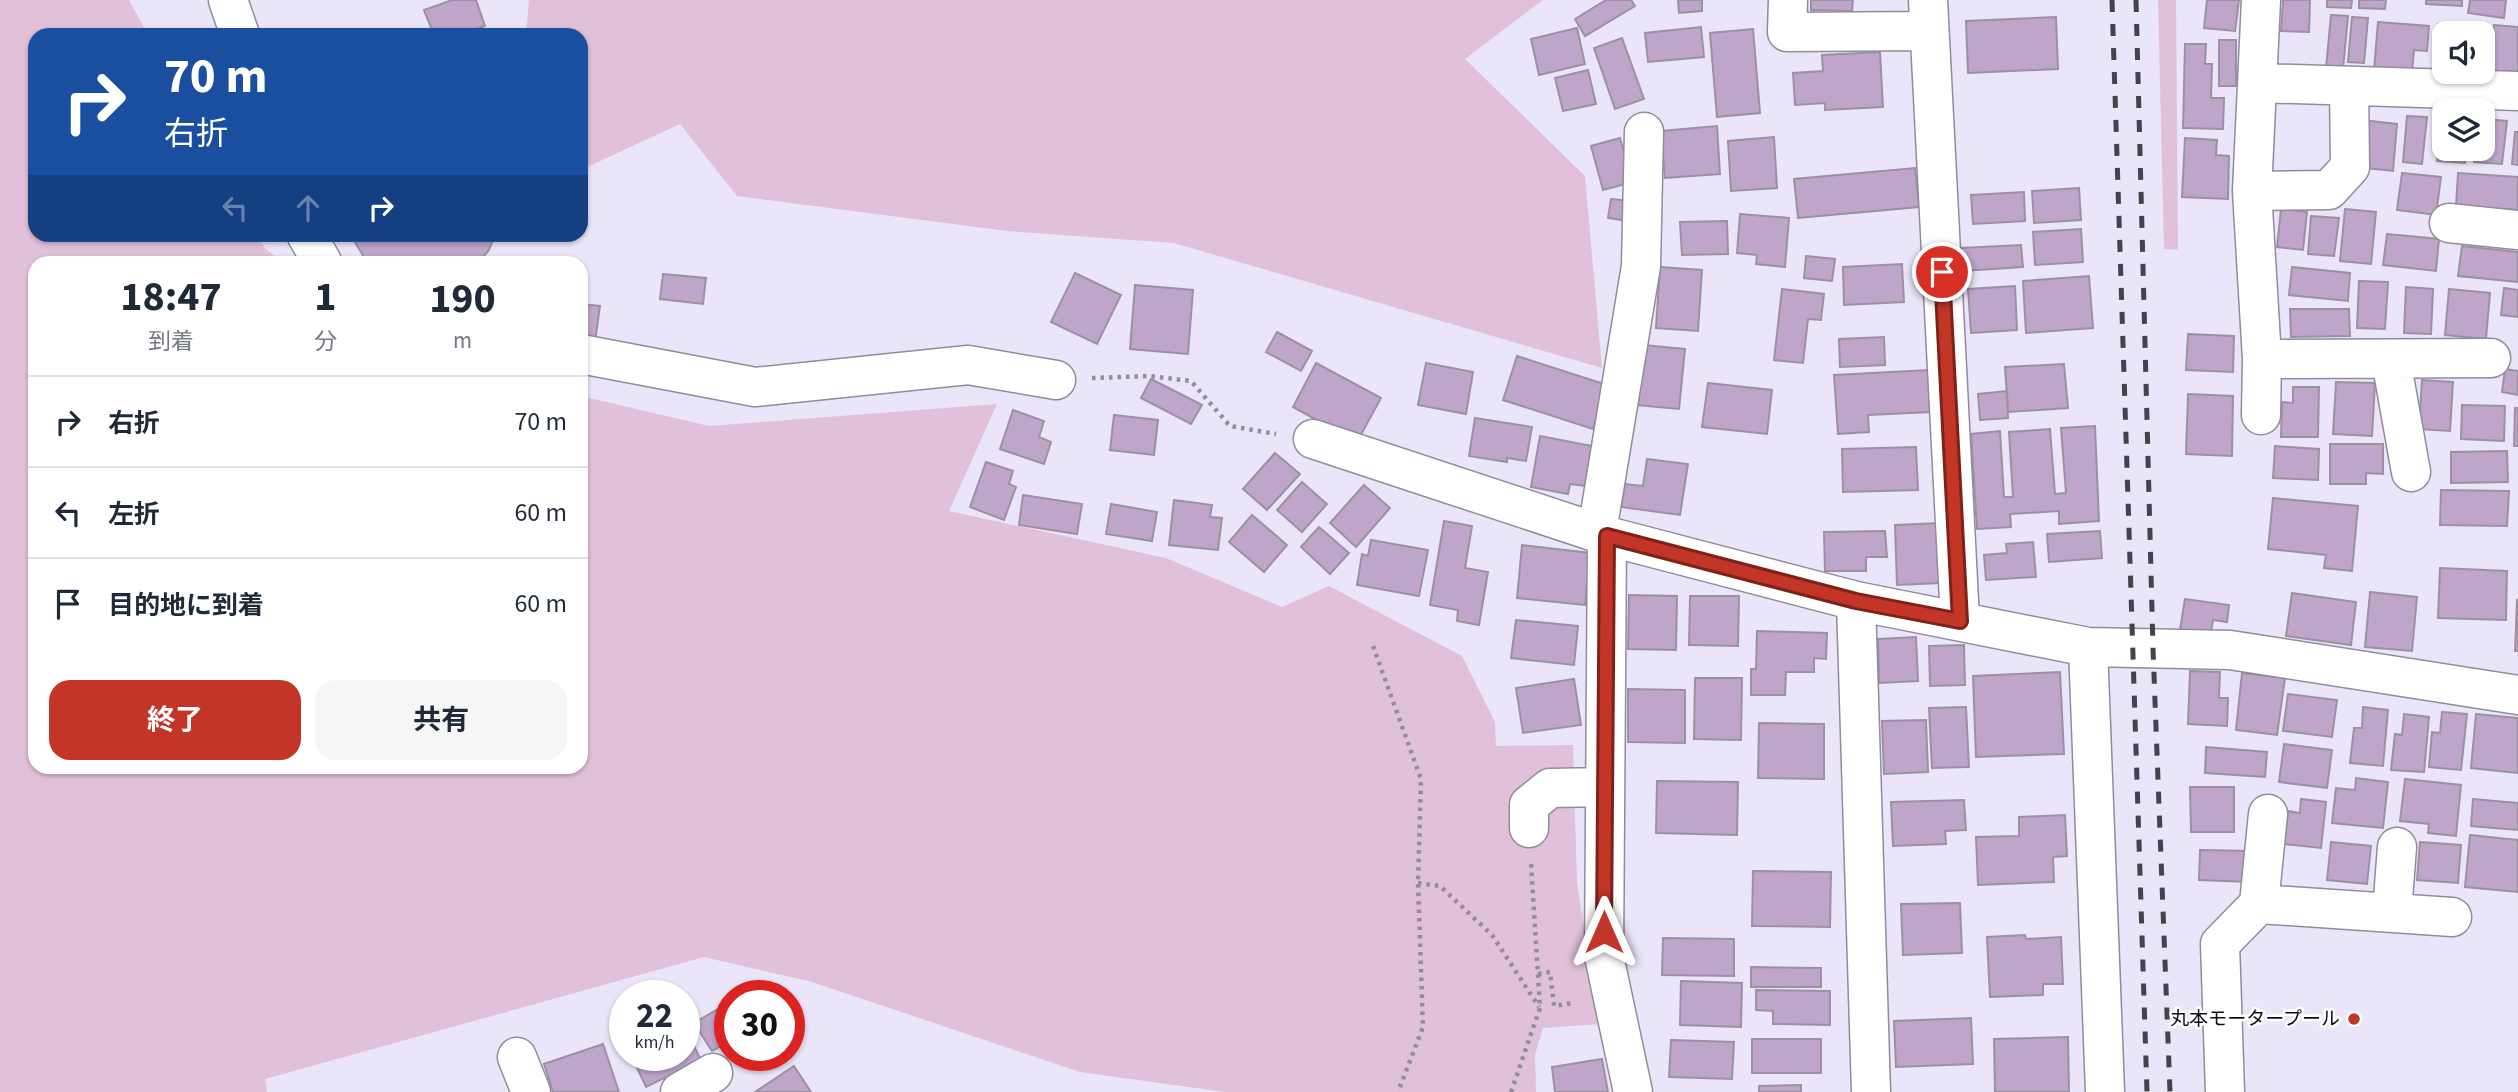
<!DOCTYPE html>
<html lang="ja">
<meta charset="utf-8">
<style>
:root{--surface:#fff;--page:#f6f6f7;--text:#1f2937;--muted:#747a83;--line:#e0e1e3;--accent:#c23527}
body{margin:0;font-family:"Source Sans 3","Noto Sans JP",sans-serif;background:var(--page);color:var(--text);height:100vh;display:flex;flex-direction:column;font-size:26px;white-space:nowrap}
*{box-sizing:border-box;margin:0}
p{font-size:23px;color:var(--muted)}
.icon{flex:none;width:38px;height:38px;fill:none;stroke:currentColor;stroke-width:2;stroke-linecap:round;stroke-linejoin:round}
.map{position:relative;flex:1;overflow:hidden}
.drawer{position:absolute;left:28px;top:256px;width:560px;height:518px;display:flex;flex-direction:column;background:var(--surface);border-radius:21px;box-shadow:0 2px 5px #0004}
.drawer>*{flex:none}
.top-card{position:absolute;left:28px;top:28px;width:560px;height:214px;border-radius:21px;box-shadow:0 2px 5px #0004;background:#1a4fa0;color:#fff;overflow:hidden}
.tools{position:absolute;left:2432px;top:21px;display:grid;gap:14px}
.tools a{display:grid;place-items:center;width:63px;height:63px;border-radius:14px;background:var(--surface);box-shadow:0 2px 5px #0004;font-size:35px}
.speed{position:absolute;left:609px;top:980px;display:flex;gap:14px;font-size:35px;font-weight:700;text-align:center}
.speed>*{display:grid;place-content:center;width:91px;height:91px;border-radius:50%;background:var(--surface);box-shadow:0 2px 5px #0004;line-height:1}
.speed small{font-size:18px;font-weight:400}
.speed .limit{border:10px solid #d22;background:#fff;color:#111}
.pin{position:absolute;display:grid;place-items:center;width:60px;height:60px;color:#fff;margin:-30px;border:4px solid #fff;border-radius:50%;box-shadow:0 2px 7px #0007}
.me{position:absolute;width:77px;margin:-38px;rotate:0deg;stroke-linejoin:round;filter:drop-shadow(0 0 5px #0008)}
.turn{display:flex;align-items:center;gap:24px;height:147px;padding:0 21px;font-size:32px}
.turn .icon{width:91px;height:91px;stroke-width:2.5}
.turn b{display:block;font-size:49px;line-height:60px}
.lanes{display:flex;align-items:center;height:66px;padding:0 21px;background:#0003;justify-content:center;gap:35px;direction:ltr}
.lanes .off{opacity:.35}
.eta{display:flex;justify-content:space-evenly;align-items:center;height:119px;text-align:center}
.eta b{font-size:42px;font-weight:700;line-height:49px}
.action{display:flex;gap:14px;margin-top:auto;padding:14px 21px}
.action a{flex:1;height:80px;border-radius:21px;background:var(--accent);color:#fff;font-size:28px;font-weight:700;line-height:80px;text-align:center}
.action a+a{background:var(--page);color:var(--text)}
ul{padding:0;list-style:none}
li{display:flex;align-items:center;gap:21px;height:91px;padding:0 21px;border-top:2px solid var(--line)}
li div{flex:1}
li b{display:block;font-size:26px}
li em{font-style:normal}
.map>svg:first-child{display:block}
.green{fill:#e0c1d9}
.building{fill:#bea5c9;stroke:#9c91a0;stroke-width:2}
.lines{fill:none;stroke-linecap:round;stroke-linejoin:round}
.minor-casing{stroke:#908c9d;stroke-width:41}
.path{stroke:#918e9b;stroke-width:4.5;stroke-dasharray:3.5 5;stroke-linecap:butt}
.minor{stroke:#fff;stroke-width:38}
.rail{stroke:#44424b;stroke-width:5;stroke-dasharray:12 12;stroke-linecap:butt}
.route-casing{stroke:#7e2219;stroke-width:18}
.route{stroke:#c23527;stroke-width:12}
.poi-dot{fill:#c23527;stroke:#fff;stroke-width:2.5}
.labels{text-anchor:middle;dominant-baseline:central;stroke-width:5;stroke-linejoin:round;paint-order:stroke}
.poi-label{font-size:19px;fill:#0c0b11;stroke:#fff;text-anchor:end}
</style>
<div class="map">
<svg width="2518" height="1092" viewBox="0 0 2518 1092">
<rect width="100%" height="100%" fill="#eae5f8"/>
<!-- green -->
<path class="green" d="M 0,0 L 129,0 L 148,35 L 35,35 L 35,234 L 257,235 L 265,248 L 281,262 L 35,262 L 35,766 L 581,766 L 581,396 L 709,426 L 997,404 L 949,511 L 1166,558 L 1282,607 L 1329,586 L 1462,656 L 1495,722 L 1496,746 L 1573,745 L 1577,883 L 1600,1024 L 1543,1028 L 1535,1055 L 1536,1092 L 1225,1092 L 1080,1072 L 812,982 L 704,957 L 265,1079 L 267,1092 L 0,1092 Z
M 529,0 L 1543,0 L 1465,59 L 1585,176 L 1602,368 L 1174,243 L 1007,231 L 737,196 L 680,124 L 583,169 L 581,35 L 526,35 Z
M 2158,0 L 2176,0 L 2178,250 L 2164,249 Z"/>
<!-- building -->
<path class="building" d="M 452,0 L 476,0 L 485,26 L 467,32 L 468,35 L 434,35 L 424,10 Z
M 1606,0 L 1631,0 L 1635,6 L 1585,36 L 1575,19 Z
M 1678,0 L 1702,0 L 1702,11 L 1679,13 Z
M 1811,0 L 1853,0 L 1852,11 L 1811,10 Z
M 2207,0 L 2239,0 L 2235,31 L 2204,28 Z
M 2283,0 L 2310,0 L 2309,32 L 2281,31 Z
M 2327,0 L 2352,0 L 2351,8 L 2327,7 Z
M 2359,0 L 2386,0 L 2385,9 L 2359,8 Z
M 2426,0 L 2462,0 L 2462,6 L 2426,4 Z
M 2470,0 L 2506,0 L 2504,18 L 2468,13 Z
M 2331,15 L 2348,16 L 2343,69 L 2326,68 Z
M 2056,17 L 2058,69 L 1968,73 L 1966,21 Z
M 2352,17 L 2368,18 L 2364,63 L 2348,62 Z
M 2378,22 L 2429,26 L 2427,51 L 2414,50 L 2412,73 L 2374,70 Z
M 2438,24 L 2477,27 L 2476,33 L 2445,33 L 2445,66 L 2434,65 Z
M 2494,25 L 2518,27 L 2518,73 L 2490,70 Z
M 1701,27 L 1704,57 L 1648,62 L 1645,33 Z
M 1577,28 L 1585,64 L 1539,75 L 1531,39 Z
M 1753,29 L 1760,113 L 1717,117 L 1710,33 Z
M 1622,38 L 1644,99 L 1615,109 L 1594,48 Z
M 2219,40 L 2236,40 L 2236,86 L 2219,86 Z
M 2185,44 L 2206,44 L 2205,64 L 2212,64 L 2211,98 L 2224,98 L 2223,129 L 2183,128 Z
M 1880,52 L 1883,107 L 1825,110 L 1825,103 L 1795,105 L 1793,73 L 1823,71 L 1822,55 Z
M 1588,70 L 1596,104 L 1563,111 L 1555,78 Z
M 2407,116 L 2427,117 L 2422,164 L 2403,162 Z
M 2442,117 L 2445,117 L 2445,149 L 2466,149 L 2465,163 L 2437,161 Z
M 2483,119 L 2507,121 L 2502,164 L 2474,162 L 2475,149 L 2483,149 Z
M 2362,120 L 2397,124 L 2393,171 L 2357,167 Z
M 1717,126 L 1720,174 L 1665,178 L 1661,131 Z
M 2515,132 L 2518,132 L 2518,165 L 2512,164 Z
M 1774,137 L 1777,188 L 1731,191 L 1728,141 Z
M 1620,138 L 1633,182 L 1603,190 L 1591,146 Z
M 2185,138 L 2217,140 L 2216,155 L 2229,156 L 2228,199 L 2182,197 Z
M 1915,168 L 1919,207 L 1798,218 L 1794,179 Z
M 2402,173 L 2441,177 L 2436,215 L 2397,210 Z
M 2458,173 L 2518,177 L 2518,210 L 2456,206 Z
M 2079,188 L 2081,220 L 2034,223 L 2032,191 Z
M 2024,192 L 2025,221 L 1973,224 L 1971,195 Z
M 1611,199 L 1630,201 L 1628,221 L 1608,218 Z
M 2281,209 L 2307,212 L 2303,250 L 2277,247 Z
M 2345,209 L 2376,212 L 2371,264 L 2340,261 Z
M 1740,214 L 1789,218 L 1785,267 L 1756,264 L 1757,255 L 1737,253 Z
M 2311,216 L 2339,218 L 2334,256 L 2308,254 Z
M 1727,221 L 1728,254 L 1682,255 L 1680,222 Z
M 2081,229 L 2083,262 L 2035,265 L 2033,232 Z
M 350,234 L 495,234 L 489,250 L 479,262 L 367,262 Z
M 2387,234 L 2439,239 L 2436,271 L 2383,265 Z
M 2021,245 L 2023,267 L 1962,271 L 1961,248 Z
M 2462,246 L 2518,252 L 2518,282 L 2458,276 Z
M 1806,256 L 1835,259 L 1832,281 L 1804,278 Z
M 1902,264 L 1904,302 L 1844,305 L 1843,267 Z
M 1660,267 L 1702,270 L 1698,331 L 1656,328 Z
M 2292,267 L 2350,273 L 2348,301 L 2289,295 Z
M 1075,273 L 1121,295 L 1097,344 L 1051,322 Z
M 663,274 L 706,278 L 703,304 L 660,299 Z
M 2089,276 L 2093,328 L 2026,333 L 2023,281 Z
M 2359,281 L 2388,282 L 2385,329 L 2357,328 Z
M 1135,285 L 1193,290 L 1188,354 L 1130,349 Z
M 2015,286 L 2017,330 L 1971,333 L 1968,289 Z
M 2406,287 L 2433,289 L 2431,334 L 2404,333 Z
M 2504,288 L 2518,290 L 2518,317 L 2501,315 Z
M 1782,289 L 1824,294 L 1821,320 L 1808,319 L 1803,363 L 1774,360 Z
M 2449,289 L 2490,293 L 2486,339 L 2445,335 Z
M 581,304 L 600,306 L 595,342 L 581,341 Z
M 2290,309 L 2349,309 L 2350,336 L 2291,337 Z
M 1277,332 L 1312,351 L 1301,371 L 1266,352 Z
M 2188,334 L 2234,336 L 2233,372 L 2186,370 Z
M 1884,337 L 1885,365 L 1840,367 L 1839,339 Z
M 1643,345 L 1685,349 L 1679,409 L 1637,405 Z
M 1517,356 L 1607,385 L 1593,429 L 1503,400 Z
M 1316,363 L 1381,398 L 1357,442 L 1293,407 Z
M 1426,363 L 1473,372 L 1466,414 L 1418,405 Z
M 2064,364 L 2068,408 L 2008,412 L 2005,367 Z
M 2505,369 L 2518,371 L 2518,395 L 2502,392 Z
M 1929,370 L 1931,412 L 1868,415 L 1869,432 L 1838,434 L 1834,375 Z
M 1151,379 L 1202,405 L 1191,424 L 1141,398 Z
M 2422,380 L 2453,382 L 2450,431 L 2419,429 Z
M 2336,382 L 2375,383 L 2372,436 L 2333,434 Z
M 1708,383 L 1772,390 L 1767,434 L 1702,427 Z
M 2293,387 L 2319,387 L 2318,437 L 2281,437 L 2282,402 L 2293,403 Z
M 2007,391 L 2008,418 L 1980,420 L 1978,394 Z
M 2188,394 L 2233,396 L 2232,456 L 2186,454 Z
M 2462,405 L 2505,406 L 2504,441 L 2461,439 Z
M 2515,408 L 2518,408 L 2518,446 L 2514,446 Z
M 1013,410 L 1044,421 L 1039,437 L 1051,442 L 1044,464 L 1000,449 Z
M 1114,415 L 1158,420 L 1154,455 L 1110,450 Z
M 1475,418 L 1532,427 L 1526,461 L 1507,458 L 1507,462 L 1469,456 Z
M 2095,426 L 2099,521 L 2059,524 L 2059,511 L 2010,514 L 2011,527 L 1977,529 L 1971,434 L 2000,431 L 2004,497 L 2013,497 L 2009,432 L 2050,429 L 2055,494 L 2066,493 L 2061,428 Z
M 1540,436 L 1592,446 L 1585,486 L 1570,484 L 1568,494 L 1531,487 Z
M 2330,444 L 2383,444 L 2383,474 L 2366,473 L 2366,484 L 2330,484 Z
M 2275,446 L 2319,449 L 2318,480 L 2273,478 Z
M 1916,447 L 1918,490 L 1843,492 L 1842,449 Z
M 2507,451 L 2508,482 L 2451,483 L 2451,452 Z
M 1275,453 L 1300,474 L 1267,510 L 1243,489 Z
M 1647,459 L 1688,464 L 1680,515 L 1621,507 L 1625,484 L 1643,486 Z
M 986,462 L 1013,471 L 1009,484 L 1016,487 L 1004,520 L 970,507 Z
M 1302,482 L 1327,504 L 1302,532 L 1277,510 Z
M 1364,485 L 1390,508 L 1356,547 L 1330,523 Z
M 2441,490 L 2509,491 L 2507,526 L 2440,525 Z
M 1023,495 L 1082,504 L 1077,534 L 1019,525 Z
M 2273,498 L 2358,506 L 2352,571 L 2324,568 L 2326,555 L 2268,549 Z
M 1174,500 L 1212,505 L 1210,517 L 1222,518 L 1218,550 L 1169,545 Z
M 1111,504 L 1157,512 L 1152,541 L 1106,534 Z
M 1252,515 L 1287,545 L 1264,572 L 1229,542 Z
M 1444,521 L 1472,526 L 1465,568 L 1488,572 L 1479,625 L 1457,621 L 1458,610 L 1430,605 Z
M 1939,523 L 1941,583 L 1897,585 L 1895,525 Z
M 1319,527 L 1349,553 L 1330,574 L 1301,547 Z
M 1885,531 L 1887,557 L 1866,557 L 1866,571 L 1825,571 L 1824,532 Z
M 2100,531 L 2102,558 L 2049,562 L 2047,534 Z
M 1371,540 L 1428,550 L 1419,596 L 1357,585 L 1362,554 L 1368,556 Z
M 2033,542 L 2036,577 L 1986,580 L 1984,555 L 2007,553 L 2006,544 Z
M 1522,545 L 1590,553 L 1585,605 L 1517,598 Z
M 2440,568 L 2507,571 L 2506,620 L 2438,618 Z
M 2370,592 L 2417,597 L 2412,651 L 2365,647 Z
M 2292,593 L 2356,602 L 2351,645 L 2286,636 Z
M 1629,595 L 1677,596 L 1676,650 L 1628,649 Z
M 1690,596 L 1739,596 L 1738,646 L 1689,645 Z
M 2185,599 L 2229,605 L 2227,622 L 2213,620 L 2210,640 L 2179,636 Z
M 2517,600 L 2518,600 L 2518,651 L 2515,651 Z
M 1516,620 L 1578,626 L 1574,665 L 1511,658 Z
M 1757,631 L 1827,633 L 1826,659 L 1814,658 L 1814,672 L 1786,672 L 1785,695 L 1751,695 L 1751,669 L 1756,669 Z
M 1916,637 L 1918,681 L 1879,683 L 1878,639 Z
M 1964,645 L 1965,685 L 1930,686 L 1929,646 Z
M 2190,671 L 2220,672 L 2219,698 L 2228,698 L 2227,726 L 2188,724 Z
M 2060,672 L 2064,754 L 1976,757 L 1973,676 Z
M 2242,673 L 2285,678 L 2277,735 L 2236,730 Z
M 1695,678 L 1742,678 L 1741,740 L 1694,739 Z
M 1574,679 L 1581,725 L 1523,733 L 1516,688 Z
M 1628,689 L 1685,690 L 1685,743 L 1628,742 Z
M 2288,694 L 2337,700 L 2332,737 L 2283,731 Z
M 1966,707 L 1969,767 L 1932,768 L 1929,708 Z
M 2363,707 L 2388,710 L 2383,766 L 2350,763 L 2354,728 L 2362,728 Z
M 2442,712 L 2467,714 L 2461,770 L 2429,767 L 2432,732 L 2440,733 Z
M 2404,714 L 2429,717 L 2424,772 L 2391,770 L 2395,734 L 2402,735 Z
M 2476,714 L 2518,718 L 2518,773 L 2471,768 Z
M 1926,720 L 1928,772 L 1884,774 L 1882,721 Z
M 1759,723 L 1824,724 L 1824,779 L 1758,778 Z
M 2284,744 L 2332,750 L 2327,788 L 2279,782 Z
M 2206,747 L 2267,752 L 2265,777 L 2205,773 Z
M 2356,778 L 2388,782 L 2383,828 L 2332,823 L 2336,788 L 2355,790 Z
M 2405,779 L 2461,785 L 2456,836 L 2428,833 L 2429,824 L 2400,821 Z
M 1657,781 L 1738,782 L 1737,835 L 1656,833 Z
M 2190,787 L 2234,787 L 2234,832 L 2191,832 Z
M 2301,799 L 2326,802 L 2321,848 L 2284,844 L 2288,811 L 2300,813 Z
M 2473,799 L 2518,803 L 2518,830 L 2471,826 Z
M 1964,800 L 1966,830 L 1945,831 L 1946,844 L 1893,846 L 1891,802 Z
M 2065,815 L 2067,856 L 2053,857 L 2054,882 L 1978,885 L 1976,837 L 2019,836 L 2019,817 Z
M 2470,835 L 2518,840 L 2518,892 L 2465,887 Z
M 2331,842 L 2371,846 L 2367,884 L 2327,880 Z
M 2420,842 L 2461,845 L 2458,883 L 2417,880 Z
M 2200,850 L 2251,851 L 2250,882 L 2199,880 Z
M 1753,871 L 1831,872 L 1830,927 L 1752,926 Z
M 1960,903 L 1962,953 L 1903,955 L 1901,904 Z
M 2025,935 L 2026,939 L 2061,937 L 2063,984 L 2043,984 L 2043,995 L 1990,997 L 1987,937 Z
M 1663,938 L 1734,939 L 1734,976 L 1662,975 Z
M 1751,967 L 1821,968 L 1821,987 L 1751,987 Z
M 1681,981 L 1742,983 L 1741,1027 L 1680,1025 Z
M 1756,990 L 1830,991 L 1830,1025 L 1773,1024 L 1773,1011 L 1756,1010 Z
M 730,1002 L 730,1048 L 727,1043 L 712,1051 L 694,1023 Z
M 1971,1018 L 1973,1064 L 1896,1067 L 1894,1021 Z
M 684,1026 L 701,1060 L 646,1087 L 631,1055 L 684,1055 Z
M 2068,1037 L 2069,1092 L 1995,1092 L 1994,1039 Z
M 1752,1039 L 1821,1039 L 1821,1073 L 1752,1073 Z
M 1671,1040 L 1734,1042 L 1732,1079 L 1669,1077 Z
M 603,1044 L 619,1092 L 553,1092 L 544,1064 Z
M 1602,1059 L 1608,1092 L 1555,1092 L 1552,1067 Z
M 794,1066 L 811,1092 L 755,1092 Z
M 1801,1085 L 1801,1092 L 1759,1092 L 1759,1086 Z"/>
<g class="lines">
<!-- minor casing -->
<g class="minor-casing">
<path id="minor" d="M 228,0 L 240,35
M 1788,0 L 1787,32 L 1929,31
M 1928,0 L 1960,620
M 2258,83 L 2518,91
M 2252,191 L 2329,190 L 2350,167 L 2349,86
M 2449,223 L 2518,230
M 306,234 L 322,262
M 581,354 L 755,387 L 968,365 L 1056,380
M 2262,359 L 2491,358
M 2391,360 L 2411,472
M 2261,415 L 2262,359 L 2252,191 L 2261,0
M 1313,439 L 1607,536 L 1856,601 L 2088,647 L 2230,650 L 2518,695
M 1597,532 L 1641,266 L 1644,132
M 1607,536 L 1604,956 L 1633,1092
M 1856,601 L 1871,1092
M 2088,647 L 2105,1092
M 1529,828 L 1529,805 L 1550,788 L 1605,787
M 2259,904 L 2268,814
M 2392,912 L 2397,847
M 517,1057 L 531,1092
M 680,1092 L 713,1073
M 2225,1092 L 2220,944 L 2259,904 L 2452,917"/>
</g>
<!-- path -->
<path class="path" d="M 1092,378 L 1149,376 L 1191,381 L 1230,426 L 1276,434
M 1373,646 L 1421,779 L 1418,883 L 1423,1027 L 1398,1092
M 1418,883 L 1440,886 L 1492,935 L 1539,1007
M 1538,974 L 1550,972 L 1554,1006 L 1574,1003
M 1511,1092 L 1540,1008 L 1531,863"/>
<!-- minor -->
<use href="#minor" class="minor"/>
<!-- rail -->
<path class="rail" d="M 2112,0 L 2147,1092
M 2136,0 L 2153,649 L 2170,1092"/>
</g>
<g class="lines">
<!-- route casing -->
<g class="route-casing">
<path id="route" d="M 1604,932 L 1607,536 L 1856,601 L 1960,621 L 1942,272"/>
</g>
<!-- route -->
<use href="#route" class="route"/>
</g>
<!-- markers -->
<circle class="poi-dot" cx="2354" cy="1019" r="7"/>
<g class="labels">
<!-- poi labels -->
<g class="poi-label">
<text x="2340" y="1019">丸本モータープール</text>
</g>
</g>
</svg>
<div class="tools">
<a><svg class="icon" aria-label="sound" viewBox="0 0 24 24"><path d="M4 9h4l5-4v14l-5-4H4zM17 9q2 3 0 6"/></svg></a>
<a><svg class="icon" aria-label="layers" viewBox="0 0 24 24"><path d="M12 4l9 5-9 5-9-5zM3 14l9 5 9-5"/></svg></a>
</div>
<div class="speed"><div>22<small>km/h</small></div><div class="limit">30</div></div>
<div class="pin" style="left:1942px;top:272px;background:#d93025"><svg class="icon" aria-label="arrive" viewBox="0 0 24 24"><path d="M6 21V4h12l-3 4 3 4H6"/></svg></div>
<svg class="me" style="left:1604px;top:932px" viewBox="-20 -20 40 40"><path d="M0-17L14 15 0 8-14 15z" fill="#c23527" stroke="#fff" stroke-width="4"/></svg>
<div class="top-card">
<div class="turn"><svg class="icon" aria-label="right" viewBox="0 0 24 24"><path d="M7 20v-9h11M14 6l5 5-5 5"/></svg><div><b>70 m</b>右折</div></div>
<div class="lanes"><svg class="icon off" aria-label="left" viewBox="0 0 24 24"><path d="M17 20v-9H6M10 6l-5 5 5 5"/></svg><svg class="icon off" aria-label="ahead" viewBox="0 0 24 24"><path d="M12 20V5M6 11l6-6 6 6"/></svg><svg class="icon" aria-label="right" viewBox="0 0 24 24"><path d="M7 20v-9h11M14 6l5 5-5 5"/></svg></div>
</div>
<section class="drawer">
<div class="eta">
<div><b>18:47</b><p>到着</p></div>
<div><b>1</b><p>分</p></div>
<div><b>190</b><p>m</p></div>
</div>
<ul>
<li><svg class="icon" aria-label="right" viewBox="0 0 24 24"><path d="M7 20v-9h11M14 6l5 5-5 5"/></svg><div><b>右折</b></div><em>70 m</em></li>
<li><svg class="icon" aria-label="left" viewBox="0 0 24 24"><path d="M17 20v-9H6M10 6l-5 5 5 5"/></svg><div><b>左折</b></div><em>60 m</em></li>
<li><svg class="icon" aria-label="arrive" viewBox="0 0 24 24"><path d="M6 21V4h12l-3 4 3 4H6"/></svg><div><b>目的地に到着</b></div><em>60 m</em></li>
</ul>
<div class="action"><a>終了</a><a>共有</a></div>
</section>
</div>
